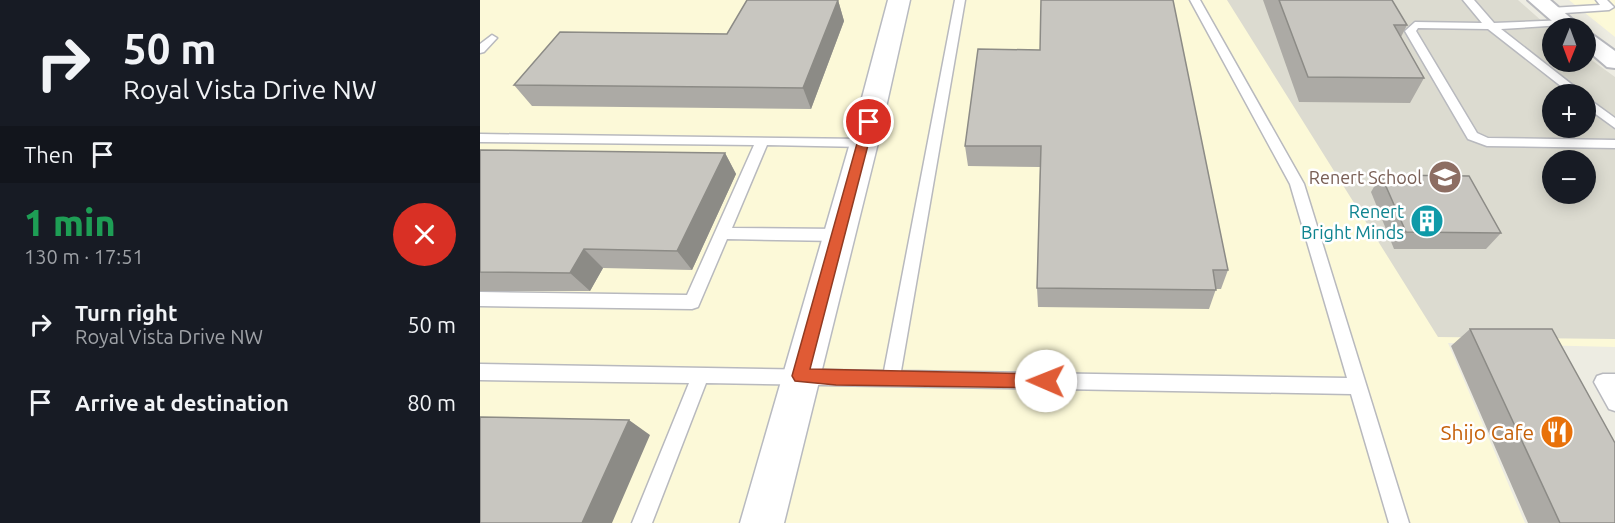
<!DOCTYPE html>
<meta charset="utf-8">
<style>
:root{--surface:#171b24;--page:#242831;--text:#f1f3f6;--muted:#9ea1a6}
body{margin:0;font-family:Ubuntu,sans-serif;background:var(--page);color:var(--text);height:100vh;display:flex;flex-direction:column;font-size:22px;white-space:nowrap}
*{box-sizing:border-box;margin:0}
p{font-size:20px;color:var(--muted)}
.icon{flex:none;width:33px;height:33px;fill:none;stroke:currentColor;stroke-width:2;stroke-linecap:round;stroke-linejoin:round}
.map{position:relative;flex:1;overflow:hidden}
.sheet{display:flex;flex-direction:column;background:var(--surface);width:480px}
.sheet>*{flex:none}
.hud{background:#171b24;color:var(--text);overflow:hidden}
.needle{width:39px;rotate:181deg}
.controls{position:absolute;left:1062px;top:18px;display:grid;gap:12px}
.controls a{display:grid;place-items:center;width:54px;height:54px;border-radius:50%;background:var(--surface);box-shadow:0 3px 15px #0003;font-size:30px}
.pin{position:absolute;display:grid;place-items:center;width:51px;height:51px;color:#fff;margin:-26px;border:3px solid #fff;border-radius:50%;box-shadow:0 2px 6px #0007}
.me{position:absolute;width:66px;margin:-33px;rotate:271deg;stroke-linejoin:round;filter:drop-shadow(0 0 4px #0008)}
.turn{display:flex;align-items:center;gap:21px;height:126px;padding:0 24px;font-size:27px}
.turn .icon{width:78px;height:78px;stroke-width:2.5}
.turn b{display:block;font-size:42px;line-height:51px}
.then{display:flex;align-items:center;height:57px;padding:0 24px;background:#0003;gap:12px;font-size:22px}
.round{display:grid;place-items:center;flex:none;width:63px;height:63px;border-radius:32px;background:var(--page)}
.head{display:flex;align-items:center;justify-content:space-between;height:102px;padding:0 24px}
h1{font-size:36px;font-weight:800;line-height:45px;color:#1e9e55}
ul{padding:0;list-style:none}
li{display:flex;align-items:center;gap:18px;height:78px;padding:0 24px}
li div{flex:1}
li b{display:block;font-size:22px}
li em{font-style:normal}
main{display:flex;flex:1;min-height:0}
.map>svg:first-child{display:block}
.commercial{fill:#fcf9d8;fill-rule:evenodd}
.education{fill:#dcdbd0;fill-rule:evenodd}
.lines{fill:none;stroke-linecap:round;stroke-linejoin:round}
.lane-casing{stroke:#b8b9be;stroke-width:3}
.street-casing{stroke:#b8b9be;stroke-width:4}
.secondary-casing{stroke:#b8bac0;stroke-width:3}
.lane{fill:#fff;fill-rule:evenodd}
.street{fill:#fff;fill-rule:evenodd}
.secondary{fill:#fff;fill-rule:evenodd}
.wall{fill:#acaaa5}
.shaded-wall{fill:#8c8b86}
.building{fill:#c8c6c0;stroke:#8c8b86;stroke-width:1.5}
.route{fill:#e05b35;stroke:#923b22;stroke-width:1.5}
.labels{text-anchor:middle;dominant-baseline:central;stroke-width:5;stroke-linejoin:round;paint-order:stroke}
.education-label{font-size:18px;fill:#785e54;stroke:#fff;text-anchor:end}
.culture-label{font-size:18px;fill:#0d838f;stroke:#fff;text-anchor:end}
.near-food-label{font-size:21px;fill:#c56008;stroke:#fff;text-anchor:end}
</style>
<main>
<section class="sheet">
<div class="hud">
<div class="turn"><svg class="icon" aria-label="right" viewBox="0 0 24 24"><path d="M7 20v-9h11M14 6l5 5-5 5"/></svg><div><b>50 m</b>Royal Vista Drive NW</div></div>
<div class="then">Then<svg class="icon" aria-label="arrive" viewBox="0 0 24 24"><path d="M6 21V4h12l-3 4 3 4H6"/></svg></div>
</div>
<div class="head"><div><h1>1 min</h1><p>130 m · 17:51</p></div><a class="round" style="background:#d93025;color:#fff"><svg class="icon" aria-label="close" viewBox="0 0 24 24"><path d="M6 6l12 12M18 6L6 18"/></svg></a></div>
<ul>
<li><svg class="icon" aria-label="right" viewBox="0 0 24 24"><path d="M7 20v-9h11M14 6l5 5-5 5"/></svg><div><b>Turn right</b><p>Royal Vista Drive NW</p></div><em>50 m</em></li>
<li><svg class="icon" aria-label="arrive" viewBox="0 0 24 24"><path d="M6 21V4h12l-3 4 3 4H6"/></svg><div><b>Arrive at destination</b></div><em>80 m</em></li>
</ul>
</section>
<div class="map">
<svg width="1135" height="523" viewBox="0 0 1135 523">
<rect width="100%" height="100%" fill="#edece2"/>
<!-- commercial -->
<path class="commercial" d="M 0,0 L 1030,0 L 1072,62 L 1135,85 L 1135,347 L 968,343 L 1045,523 L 0,523 ZM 1072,94 L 1106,94 L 1106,128 L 1072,128 ZM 1072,160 L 1106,160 L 1106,194 L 1072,194 Z
M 1089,0 L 1135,0 L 1135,37 Z"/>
<!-- education -->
<path class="education" d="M 747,0 L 1038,0 L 1072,30 L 1072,62 L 1106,62 L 1106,56 L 1135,77 L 1135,339 L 958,337 ZM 1072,94 L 1106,94 L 1106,128 L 1072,128 ZM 1072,160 L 1106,160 L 1106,194 L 1072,194 Z"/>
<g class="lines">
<!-- lane casing -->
<g class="lane-casing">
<path id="lane" d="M 475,0 L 485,0 L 421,371 L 867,378 L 810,184 L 710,0 L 720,0 L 824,184 L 929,523 L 909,523 L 871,394 L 226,383 L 172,523 L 152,523 L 209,383 L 0,380 L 0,364 L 404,371 Z
M 983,0 L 994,0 L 1014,23 L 1087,20 L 1088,22 L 1083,25 L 1021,29 L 1104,94 L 1091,94 L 1008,29 L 938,28 L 936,31 L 997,133 L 1008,138 L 1135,140 L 1135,148 L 1007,146 L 988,139 L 925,31 L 935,22 L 1002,23 Z
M 1116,0 L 1127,0 L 1134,7 L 1129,10 L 1070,14 L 1065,11 L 1070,8 L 1120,5 Z
M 12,35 L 17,38 L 4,52 L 0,53 L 0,44 Z
M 1106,97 L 1135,118 L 1135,128 L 1106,107 Z
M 0,134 L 384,139 L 390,143 L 384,147 L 287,145 L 252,228 L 359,229 L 364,231 L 366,235 L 364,239 L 359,241 L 247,239 L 218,307 L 212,309 L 0,306 L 0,292 L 207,295 L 274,145 L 0,142 Z
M 1123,374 L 1135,374 L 1135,411 L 1129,409 L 1114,382 L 1117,376 Z"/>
</g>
<!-- street casing -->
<g class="street-casing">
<path id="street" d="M 1048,0 L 1070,0 L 1102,28 L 1080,28 Z
M 1106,33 L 1113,35 L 1135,51 L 1135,68 L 1127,67 L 1106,49 Z"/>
</g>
<!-- secondary casing -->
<g class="secondary-casing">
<path id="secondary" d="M 408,0 L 430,0 L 398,143 L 304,523 L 260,523 L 370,143 Z"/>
</g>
<!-- lane -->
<use href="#lane" class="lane"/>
<!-- street -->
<use href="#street" class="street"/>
<!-- secondary -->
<use href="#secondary" class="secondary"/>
</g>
<!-- wall -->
<path class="wall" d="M 358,0 L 364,21 L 331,109 L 52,106 L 34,85 L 247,34 Z
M 783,0 L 912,0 L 927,25 L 921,37 L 944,78 L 930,103 L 819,102 Z
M 498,49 L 748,270 L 741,289 L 736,289 L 729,309 L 558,307 L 557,288 L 560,167 L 488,166 L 485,146 Z
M 0,150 L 245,153 L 256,174 L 212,270 L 123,268 L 110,291 L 0,291 Z
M 901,175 L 1021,233 L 1006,249 L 914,249 L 891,192 Z
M 990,329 L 1135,523 L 1048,523 L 971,346 Z"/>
<!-- shaded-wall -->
<path class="shaded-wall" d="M 358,0 L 364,21 L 331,109 L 323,88 Z
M 245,153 L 256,174 L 212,270 L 197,251 Z
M 104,249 L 123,268 L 110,291 L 90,273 Z
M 149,420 L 170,435 L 132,523 L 102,523 Z"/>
<!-- building -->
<path class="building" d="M 267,0 L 358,0 L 323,88 L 34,85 L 80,32 L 247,34 Z
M 561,0 L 693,0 L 748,270 L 733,270 L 736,290 L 557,288 L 561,146 L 485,146 L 498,49 L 560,50 Z
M 799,0 L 912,0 L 927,25 L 914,25 L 944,78 L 828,77 Z
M 0,150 L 245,153 L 197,251 L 104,249 L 90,273 L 0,272 Z
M 901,175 L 989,176 L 1021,233 L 926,232 Z
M 990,329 L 1072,329 L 1135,443 L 1135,523 L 1080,523 Z
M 0,417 L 149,420 L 102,523 L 0,523 Z"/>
<!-- route -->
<path class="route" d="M 389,119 L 394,122 L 330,369 L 566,374 L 571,376 L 574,381 L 571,386 L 566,388 L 356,385 L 315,381 L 312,376 L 383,122 Z"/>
<!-- icons -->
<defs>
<g id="school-disc" transform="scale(1.725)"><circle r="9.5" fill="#8d6e63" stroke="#fff"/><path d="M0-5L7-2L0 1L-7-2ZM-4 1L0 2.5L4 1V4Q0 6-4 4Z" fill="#fff"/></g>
<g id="building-disc" transform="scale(1.725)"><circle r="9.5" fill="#0f9aa8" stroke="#fff"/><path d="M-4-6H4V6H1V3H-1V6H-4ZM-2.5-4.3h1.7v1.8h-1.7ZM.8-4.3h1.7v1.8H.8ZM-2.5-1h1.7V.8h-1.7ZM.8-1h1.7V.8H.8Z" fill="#fff"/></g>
<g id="restaurant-disc" transform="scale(1.725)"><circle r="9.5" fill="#e8710a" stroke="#fff"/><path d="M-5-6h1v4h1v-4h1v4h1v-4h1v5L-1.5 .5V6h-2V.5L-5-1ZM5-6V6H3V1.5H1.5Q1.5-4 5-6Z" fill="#fff"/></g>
</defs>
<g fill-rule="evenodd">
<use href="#school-disc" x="965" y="177"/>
<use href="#building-disc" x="947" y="221"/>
<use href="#restaurant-disc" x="1077" y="432"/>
</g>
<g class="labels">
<!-- education labels -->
<g class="education-label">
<text x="942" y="177">Renert School</text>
</g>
<!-- culture labels -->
<g class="culture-label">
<text x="924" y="211">Renert<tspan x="924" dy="21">Bright Minds</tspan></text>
</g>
<!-- near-food labels -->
<g class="near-food-label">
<text x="1054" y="432">Shijo Cafe</text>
</g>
</g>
</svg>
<div class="controls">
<a><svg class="needle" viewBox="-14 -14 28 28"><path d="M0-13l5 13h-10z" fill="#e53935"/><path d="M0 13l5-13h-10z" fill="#9ea1a6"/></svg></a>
<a>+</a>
<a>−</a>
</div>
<div class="pin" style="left:389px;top:122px;background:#d93025"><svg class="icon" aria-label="arrive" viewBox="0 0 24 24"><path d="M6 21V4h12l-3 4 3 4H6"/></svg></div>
<svg class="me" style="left:566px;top:381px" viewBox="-20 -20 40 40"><circle r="19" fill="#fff"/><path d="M0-13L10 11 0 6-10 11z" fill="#e05b35"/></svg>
</div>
</main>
